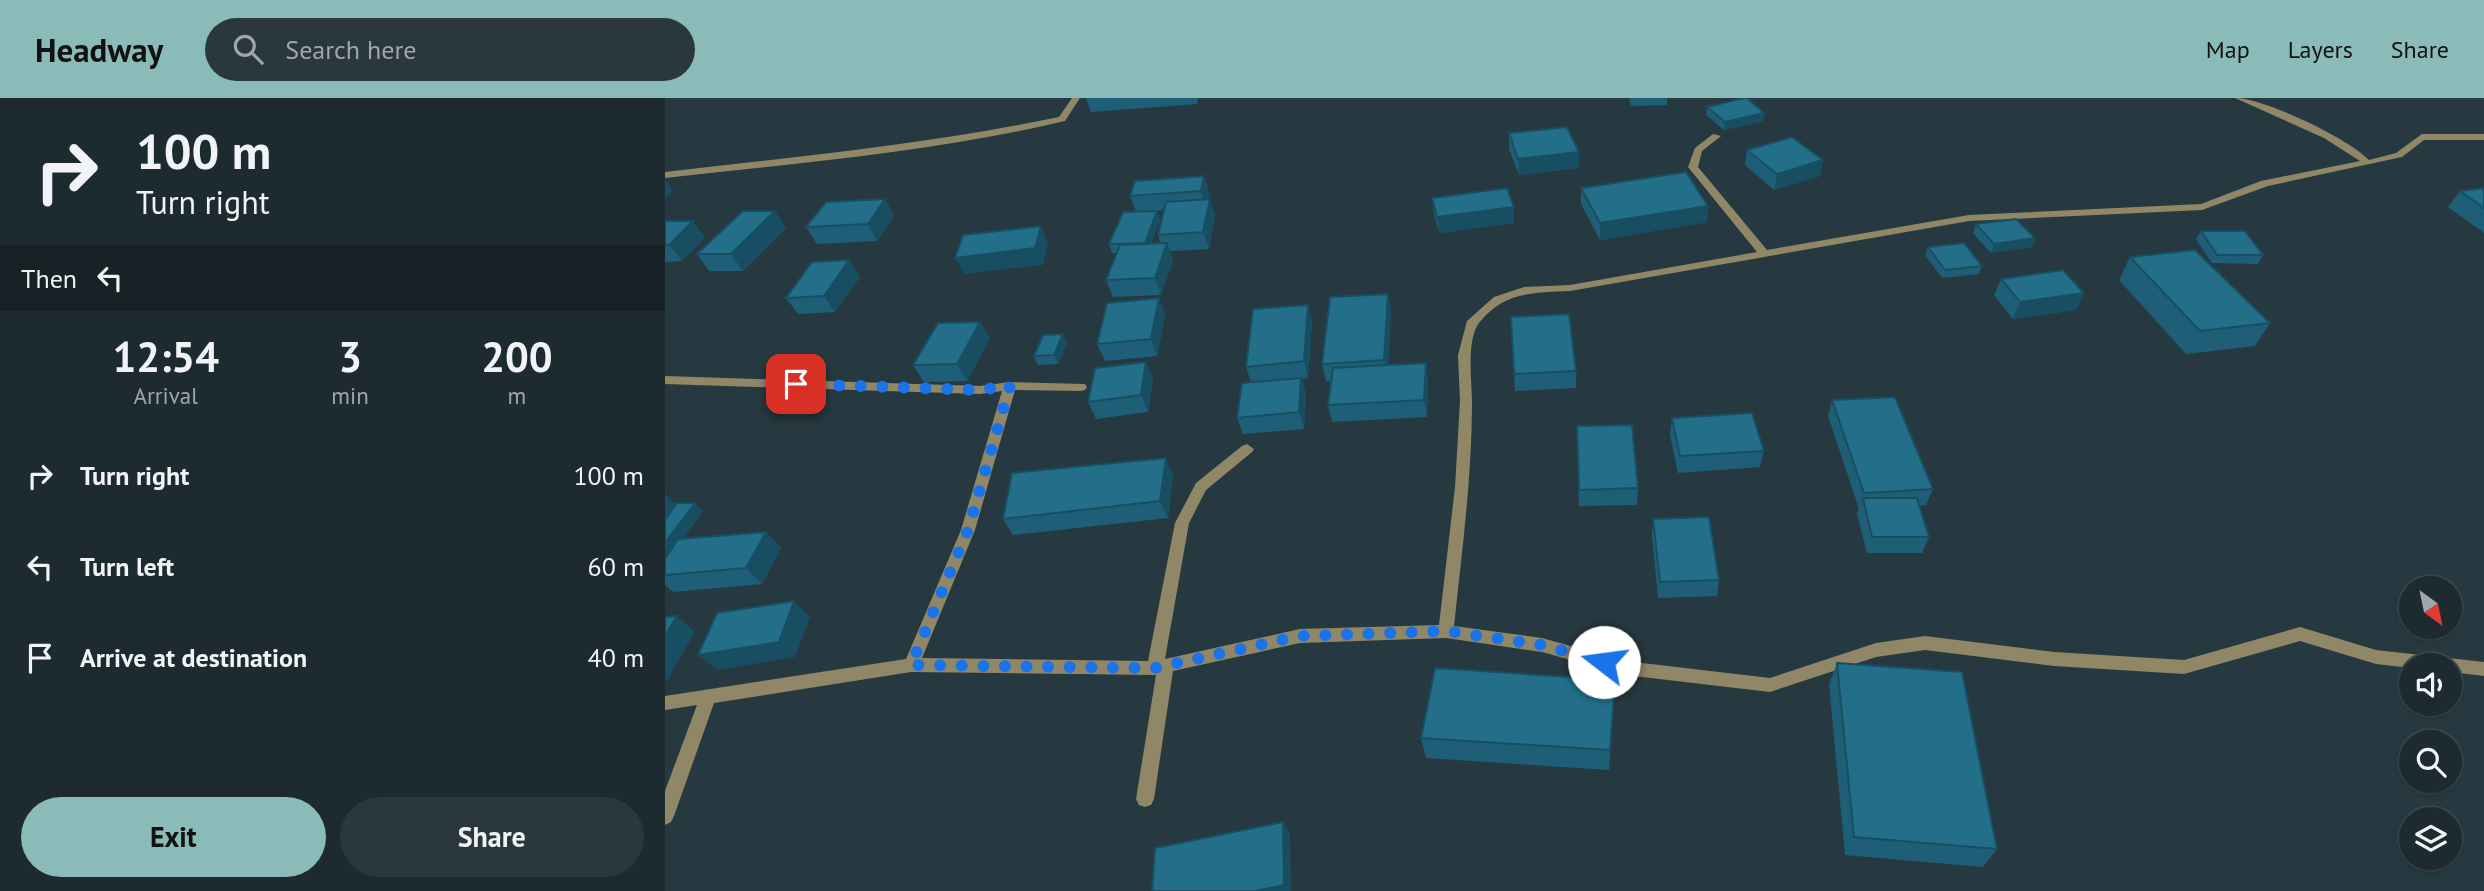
<!DOCTYPE html>
<style>
:root{--surface:#1d2b30;--page:#2a373c;--text:#f1f3f6;--muted:#a0a7ab;--line:#3b474c;--accent:#8bbbb9}
body{margin:0;font-family:"PT Sans",sans-serif;background:var(--page);color:var(--text);height:100vh;display:flex;flex-direction:column;font-size:26px;white-space:nowrap}
*{box-sizing:border-box;margin:0}
p{font-size:23px;color:var(--muted)}
.icon{flex:none;width:38px;height:38px;fill:none;stroke:currentColor;stroke-width:2;stroke-linecap:round;stroke-linejoin:round}
.map{position:relative;flex:1;overflow:hidden}
.drawer{display:flex;flex-direction:column;background:var(--surface);width:665px}
.drawer>*{flex:none}
.banner{background:#1d2b30;color:var(--text);overflow:hidden}
.needle{width:46px;rotate:147deg}
.tools{position:absolute;left:1734px;top:478px;display:grid;gap:14px}
.tools a{display:grid;place-items:center;width:63px;height:63px;border-radius:50%;background:var(--surface);box-shadow:0 2px 5px #0004,0 0 0 2px var(--line);font-size:35px}
.pin{position:absolute;display:grid;place-items:center;width:60px;height:60px;color:#fff;margin:-30px;border-radius:14px;box-shadow:0 4px 10px #0006}
.me{position:absolute;width:77px;margin:-38px;rotate:285deg;stroke-linejoin:round;filter:drop-shadow(0 0 5px #0008)}
.turn{display:flex;align-items:center;gap:24px;height:147px;padding:0 21px;font-size:32px}
.turn .icon{width:91px;height:91px;stroke-width:2.5}
.turn b{display:block;font-size:49px;line-height:60px}
.then{display:flex;align-items:center;height:66px;padding:0 21px;background:#0003;gap:14px;font-size:26px}
.eta{display:flex;justify-content:space-evenly;align-items:center;height:119px;text-align:center}
.eta b{font-size:42px;font-weight:700;line-height:49px}
.primary-button{display:flex;gap:14px;margin-top:auto;padding:14px 21px}
.primary-button a{flex:1;height:80px;border-radius:42px;background:var(--accent);color:#111;font-size:28px;font-weight:700;line-height:80px;text-align:center}
.primary-button a+a{background:var(--page);color:var(--text)}
ul{padding:0;list-style:none}
li{display:flex;align-items:center;gap:21px;height:91px;padding:0 21px}
li div{flex:1}
li b{display:block;font-size:26px}
li em{font-style:normal}
header{display:flex;align-items:center;gap:42px;box-sizing:border-box;height:98px;padding:0 35px;background:var(--accent);color:#111}
header strong{font-size:33px}
nav{display:flex;gap:38px;margin-inline-start:auto;font-size:24px}
.search{width:490px;height:63px;background:var(--page);display:flex;align-items:center;gap:18px;box-sizing:border-box;padding:0 24px;border-radius:38px;color:var(--muted);font-size:26px}
main{display:flex;flex:1;min-height:0}
.map>svg:first-child{display:block}
.lines{fill:none;stroke-linecap:round;stroke-linejoin:round}
.street{fill:#908767;fill-rule:evenodd}
.wall{fill:#1e5f77;fill-rule:evenodd}
.shaded-wall{fill:#184e61}
.building{fill:#236f8a;stroke:#184e61;stroke-width:2}
.route{stroke:#1a73e8;stroke-width:12;stroke-dasharray:0 21.6}
</style>
<header>
<strong>Headway</strong>
<div class="search"><svg class="icon" aria-label="search" viewBox="0 0 24 24"><circle cx="10" cy="10" r="6"/><path d="M15 15l6 6"/></svg>Search here</div>
<nav><a>Map</a><a>Layers</a><a>Share</a></nav>
</header>
<main>
<section class="drawer">
<div class="banner">
<div class="turn"><svg class="icon" aria-label="right" viewBox="0 0 24 24"><path d="M7 20v-9h11M14 6l5 5-5 5"/></svg><div><b>100 m</b>Turn right</div></div>
<div class="then">Then<svg class="icon" aria-label="left" viewBox="0 0 24 24"><path d="M17 20v-9H6M10 6l-5 5 5 5"/></svg></div>
</div>
<div class="eta">
<div><b>12:54</b><p>Arrival</p></div>
<div><b>3</b><p>min</p></div>
<div><b>200</b><p>m</p></div>
</div>
<ul>
<li><svg class="icon" aria-label="right" viewBox="0 0 24 24"><path d="M7 20v-9h11M14 6l5 5-5 5"/></svg><div><b>Turn right</b></div><em>100 m</em></li>
<li><svg class="icon" aria-label="left" viewBox="0 0 24 24"><path d="M17 20v-9H6M10 6l-5 5 5 5"/></svg><div><b>Turn left</b></div><em>60 m</em></li>
<li><svg class="icon" aria-label="arrive" viewBox="0 0 24 24"><path d="M6 21V4h12l-3 4 3 4H6"/></svg><div><b>Arrive at destination</b></div><em>40 m</em></li>
</ul>
<div class="primary-button"><a>Exit</a><a>Share</a></div>
</section>
<div class="map">
<svg width="1819" height="793" viewBox="0 0 1819 793">
<rect width="100%" height="100%" fill="#273940"/>
<g class="lines">
<!-- street -->
<path class="street" d="M 407,0 L 415,0 L 400,23 C 269,54 134,65 0,80 L 0,74 C 132,59 264,46 394,19 Z
M 1570,0 C 1599,0 1683,40 1704,62 L 1731,55 L 1757,36 L 1819,36 L 1819,42 L 1759,42 L 1737,59 L 1603,88 L 1537,112 L 1304,123 L 905,193 C 868,195 839,193 814,225 C 801,242 807,284 807,304 C 807,379 797,453 789,528 L 877,540 L 960,563 L 1105,580 L 1211,545 L 1260,538 L 1389,554 L 1519,562 L 1635,529 L 1711,552 L 1819,564 L 1819,578 L 1785,574 L 1785,567 L 1746,567 L 1746,570 L 1711,566 L 1635,543 L 1519,576 L 1389,568 L 1260,552 L 1211,559 L 1105,594 L 960,577 L 877,554 L 781,540 L 635,545 L 508,573 L 489,701 L 486,707 L 480,709 L 474,707 L 471,701 L 491,577 L 246,574 L 49,605 L 9,718 L 6,724 L 0,727 L 0,693 L 32,607 L 0,612 L 0,598 L 241,561 L 296,432 L 337,293 L 315,296 L 0,286 L 0,278 L 315,288 L 345,284 L 420,286 L 422,289 L 420,292 L 416,293 L 350,292 L 310,432 L 257,560 L 483,563 L 510,425 L 531,385 L 577,348 L 582,346 L 589,351 L 587,354 L 541,392 L 524,425 L 500,561 L 635,531 L 774,527 L 790,389 L 795,303 L 793,257 L 802,223 L 829,199 L 859,189 L 905,187 L 1092,154 L 1023,69 L 1030,50 L 1048,36 L 1056,38 L 1037,53 L 1033,69 L 1102,152 L 1304,117 L 1536,106 L 1596,83 L 1695,63 L 1659,40 Z"/>
</g>
<!-- wall -->
<path class="wall" d="M 421,0 L 533,0 L 532,6 L 426,14 Z
M 964,0 L 1002,0 L 1002,7 L 966,8 Z
M 1042,9 L 1099,15 L 1098,23 L 1059,32 L 1041,17 Z
M 844,35 L 914,70 L 854,77 L 844,51 Z
M 1082,52 L 1158,62 L 1155,78 L 1109,92 L 1080,67 Z
M 539,78 L 544,94 L 543,102 L 550,118 L 544,151 L 505,153 L 508,162 L 496,197 L 448,199 L 441,182 L 452,155 L 447,155 L 444,146 L 471,114 L 465,98 ZM 499,112 L 493,137 L 495,145 L 486,146 L 495,122 L 492,113 L 486,113 Z
M 916,90 L 1043,108 L 1042,124 L 935,142 L 916,106 Z
M 1819,90 L 1819,135 L 1783,109 L 1795,93 Z
M 767,100 L 849,109 L 849,125 L 774,135 L 769,116 Z
M 220,101 L 229,118 L 212,143 L 152,146 L 141,129 Z
M 110,113 L 121,130 L 78,173 L 44,173 L 32,156 Z
M 0,123 L 40,139 L 17,163 L 0,164 Z
M 1311,126 L 1370,140 L 1367,149 L 1326,155 L 1308,135 Z
M 1536,133 L 1598,157 L 1593,166 L 1547,165 L 1531,141 Z
M 1263,149 L 1317,168 L 1314,176 L 1277,180 L 1260,157 Z
M 1465,159 L 1605,225 L 1590,248 L 1521,256 L 1454,182 Z
M 195,179 L 170,214 L 133,216 L 121,200 Z
M 1336,181 L 1419,195 L 1411,212 L 1348,221 L 1329,197 Z
M 723,196 L 726,212 L 723,267 L 763,282 L 762,319 L 667,324 L 663,307 L 666,283 L 661,283 L 657,266 Z
M 494,200 L 500,217 L 492,258 L 440,263 L 432,246 Z
M 846,219 L 911,273 L 911,290 L 850,293 Z
M 647,223 L 643,280 L 637,281 L 641,296 L 639,331 L 578,336 L 572,320 L 586,284 L 581,269 Z
M 315,224 L 325,240 L 302,283 L 259,284 L 248,267 Z
M 402,245 L 393,266 L 373,267 L 369,258 Z
M 488,281 L 483,314 L 431,321 L 423,304 Z
M 1167,302 L 1268,391 L 1261,407 L 1255,408 L 1264,439 L 1257,455 L 1202,455 L 1192,416 L 1194,411 L 1163,318 Z
M 1007,320 L 1099,353 L 1095,369 L 1013,375 L 1005,337 Z
M 912,328 L 973,390 L 972,407 L 914,408 Z
M 508,376 L 503,420 L 348,437 L 338,421 Z
M 0,397 L 11,407 L 38,413 L 18,441 L 101,434 L 116,450 L 97,486 L 8,494 L 0,487 Z
M 988,421 L 1054,482 L 1052,498 L 993,500 L 987,437 Z
M 1172,565 L 1332,751 L 1318,769 L 1180,757 L 1164,586 Z
M 950,582 L 944,672 L 761,660 L 756,640 Z"/>
<!-- shaded-wall -->
<path class="shaded-wall" d="M 1099,15 L 1098,23 L 1059,32 L 1060,24 Z
M 914,54 L 914,70 L 854,77 L 853,61 Z
M 1158,62 L 1155,78 L 1109,92 L 1112,76 Z
M 539,78 L 544,94 L 541,110 L 536,93 Z
M 0,81 L 8,92 L 0,100 Z
M 220,101 L 229,118 L 212,143 L 203,126 Z
M 545,101 L 550,118 L 544,151 L 538,134 Z
M 1043,108 L 1042,124 L 935,142 L 935,125 Z
M 849,109 L 849,125 L 774,135 L 772,119 Z
M 110,113 L 121,130 L 78,173 L 66,156 Z
M 492,113 L 495,122 L 483,153 L 480,145 Z
M 28,123 L 40,139 L 17,163 L 4,147 Z
M 376,128 L 383,145 L 378,167 L 299,176 L 290,160 Z
M 1370,140 L 1367,149 L 1326,155 L 1329,146 Z
M 502,145 L 508,162 L 496,197 L 490,180 Z
M 184,162 L 195,179 L 170,214 L 159,198 Z
M 1419,195 L 1411,212 L 1348,221 L 1355,204 Z
M 723,196 L 726,212 L 722,279 L 719,262 Z
M 494,200 L 500,217 L 492,258 L 486,241 Z
M 643,207 L 647,223 L 643,280 L 639,263 Z
M 315,224 L 325,240 L 302,283 L 292,266 Z
M 398,236 L 402,245 L 393,266 L 389,257 Z
M 481,264 L 488,281 L 483,314 L 476,297 Z
M 761,265 L 763,282 L 762,319 L 759,302 Z
M 636,280 L 641,296 L 639,331 L 634,314 Z
M 501,360 L 508,376 L 503,420 L 495,403 Z
M 0,396 L 15,411 L 0,432 Z
M 30,405 L 38,413 L 0,466 L 0,445 Z
M 101,434 L 116,450 L 97,486 L 81,470 Z
M 129,503 L 145,519 L 130,559 L 52,572 L 33,557 Z
M 12,518 L 30,534 L 2,583 L 0,581 L 0,538 Z
M 618,724 L 625,737 L 626,793 L 590,793 Z"/>
<!-- building -->
<path class="building" d="M 1079,0 L 1082,0 L 1099,15 L 1060,24 L 1042,9 Z
M 902,29 L 914,54 L 853,61 L 844,35 Z
M 1127,39 L 1158,62 L 1112,76 L 1082,52 Z
M 1021,74 L 1043,108 L 935,125 L 916,90 Z
M 539,78 L 536,93 L 465,98 L 470,83 Z
M 842,90 L 849,109 L 772,119 L 767,100 Z
M 1819,90 L 1819,110 L 1795,93 Z
M 220,101 L 203,126 L 141,129 L 161,104 Z
M 545,101 L 538,134 L 493,137 L 501,104 Z
M 78,113 L 110,113 L 66,156 L 32,156 Z
M 492,113 L 480,145 L 444,146 L 458,114 Z
M 1351,121 L 1370,140 L 1329,146 L 1311,126 Z
M 0,123 L 28,123 L 4,147 L 0,147 Z
M 376,128 L 370,150 L 290,160 L 298,137 Z
M 1536,133 L 1580,133 L 1598,157 L 1552,157 Z
M 502,145 L 490,180 L 441,182 L 455,147 Z
M 1299,145 L 1317,168 L 1280,172 L 1263,149 Z
M 1530,152 L 1605,225 L 1535,233 L 1465,159 Z
M 184,162 L 159,198 L 121,200 L 147,164 Z
M 1398,172 L 1419,195 L 1355,204 L 1336,181 Z
M 723,196 L 719,262 L 657,266 L 665,199 Z
M 494,200 L 486,241 L 432,246 L 442,205 Z
M 643,207 L 639,263 L 581,269 L 588,211 Z
M 904,216 L 911,273 L 849,276 L 846,219 Z
M 315,224 L 292,266 L 248,267 L 273,225 Z
M 398,236 L 389,257 L 369,258 L 378,237 Z
M 481,264 L 476,297 L 423,304 L 430,270 Z
M 761,265 L 759,302 L 663,307 L 668,270 Z
M 636,280 L 634,314 L 572,320 L 577,285 Z
M 1230,299 L 1268,391 L 1199,395 L 1167,302 Z
M 1087,315 L 1099,353 L 1015,358 L 1007,320 Z
M 967,327 L 973,390 L 914,392 L 912,328 Z
M 501,360 L 495,403 L 338,421 L 347,375 Z
M 1198,400 L 1252,400 L 1264,439 L 1207,439 Z
M 12,405 L 30,405 L 0,445 L 0,422 Z
M 1044,419 L 1054,482 L 995,484 L 988,421 Z
M 101,434 L 81,470 L 0,477 L 0,461 L 13,441 Z
M 129,503 L 114,544 L 33,557 L 52,515 Z
M 12,518 L 0,538 L 0,519 Z
M 1172,565 L 1297,574 L 1332,751 L 1189,739 Z
M 770,570 L 950,582 L 945,652 L 756,640 Z
M 618,724 L 619,787 L 590,793 L 487,793 L 490,750 Z"/>
<g class="lines">
<!-- route -->
<path class="route" d="M 131,286 L 314,292 L 345,288 L 303,432 L 246,567 L 490,570 L 635,538 L 781,533 L 877,547 L 939,564"/>
</g>
</svg>
<div class="tools">
<a><svg class="needle" viewBox="-14 -14 28 28"><path d="M0-13l5 13h-10z" fill="#e53935"/><path d="M0 13l5-13h-10z" fill="#a0a7ab"/></svg></a>
<a><svg class="icon" aria-label="sound" viewBox="0 0 24 24"><path d="M4 9h4l5-4v14l-5-4H4zM17 9q2 3 0 6"/></svg></a>
<a><svg class="icon" aria-label="search" viewBox="0 0 24 24"><circle cx="10" cy="10" r="6"/><path d="M15 15l6 6"/></svg></a>
<a><svg class="icon" aria-label="layers" viewBox="0 0 24 24"><path d="M12 4l9 5-9 5-9-5zM3 14l9 5 9-5"/></svg></a>
</div>
<div class="pin" style="left:131px;top:286px;background:#d93025"><svg class="icon" aria-label="arrive" viewBox="0 0 24 24"><path d="M6 21V4h12l-3 4 3 4H6"/></svg></div>
<svg class="me" style="left:939px;top:564px" viewBox="-20 -20 40 40"><circle r="19" fill="#fff"/><path d="M0-13L10 11 0 6-10 11z" fill="#1a73e8"/></svg>
</div>
</main>
